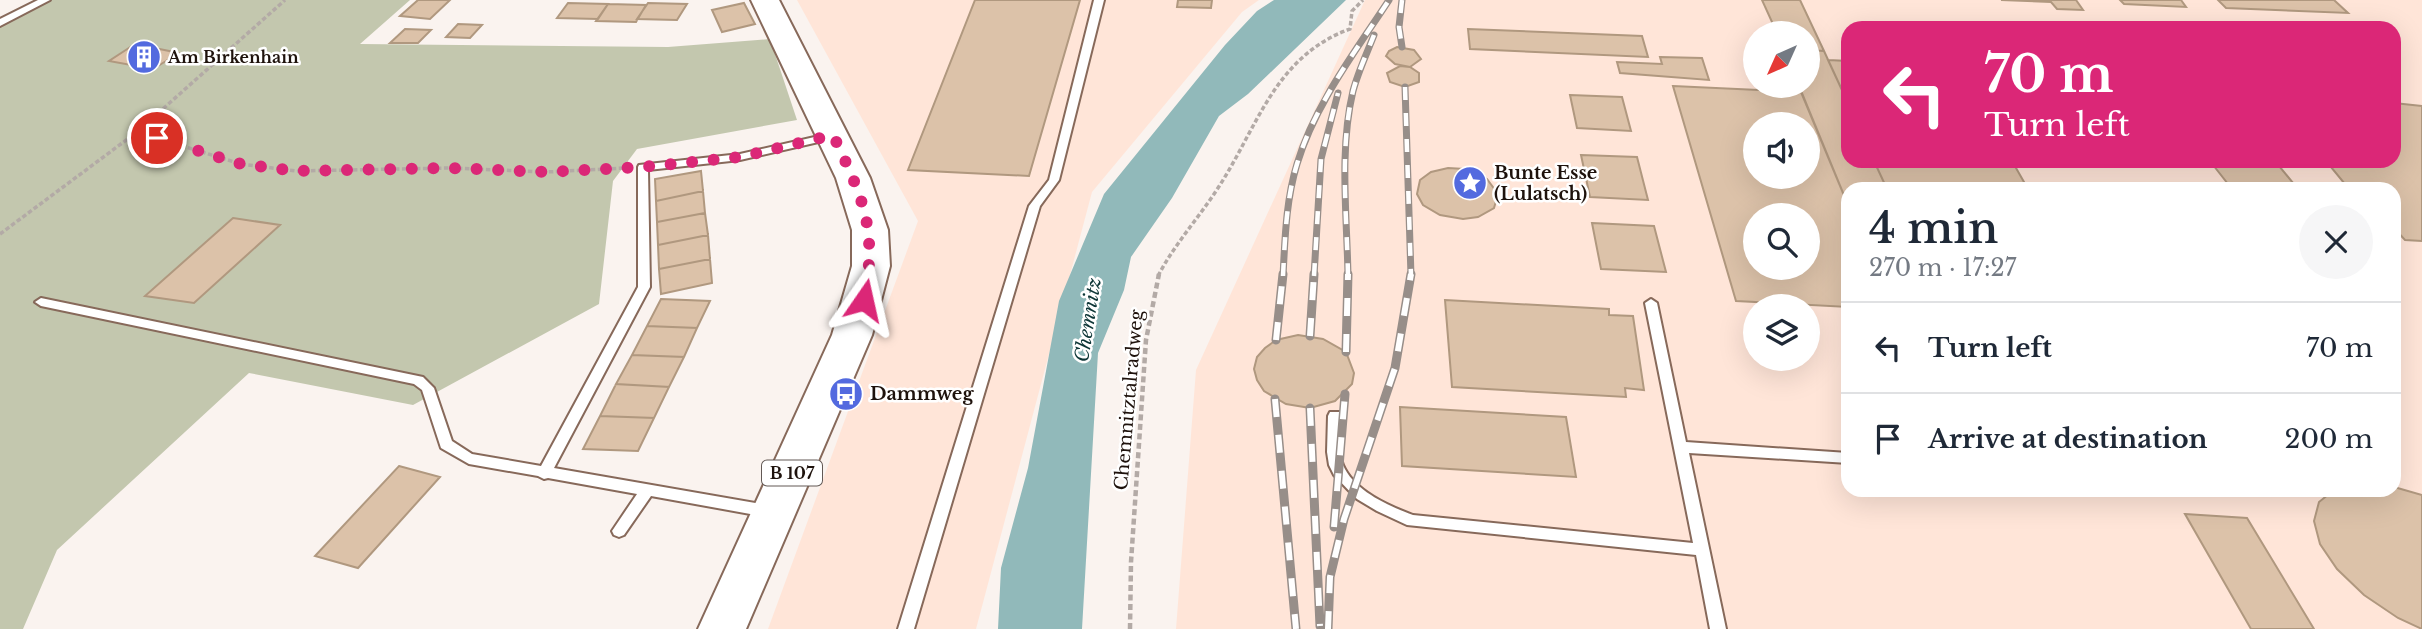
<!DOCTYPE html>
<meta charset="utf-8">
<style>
:root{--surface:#fff;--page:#f6f6f7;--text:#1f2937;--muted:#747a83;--line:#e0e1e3}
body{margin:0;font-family:"Libre Baskerville",serif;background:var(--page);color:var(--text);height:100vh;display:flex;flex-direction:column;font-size:26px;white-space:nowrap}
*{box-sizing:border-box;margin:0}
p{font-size:23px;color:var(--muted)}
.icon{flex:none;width:38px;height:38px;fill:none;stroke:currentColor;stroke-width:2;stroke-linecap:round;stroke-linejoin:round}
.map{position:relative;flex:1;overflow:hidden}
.drawer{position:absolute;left:1841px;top:182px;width:560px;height:315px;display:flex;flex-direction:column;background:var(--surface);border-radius:21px;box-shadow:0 7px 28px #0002}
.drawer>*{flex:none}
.guide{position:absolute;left:1841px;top:21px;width:560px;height:147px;border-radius:21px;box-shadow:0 7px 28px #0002;background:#db2777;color:#fff;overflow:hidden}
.needle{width:46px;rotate:225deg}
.controls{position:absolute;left:1743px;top:21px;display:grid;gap:14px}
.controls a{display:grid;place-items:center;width:77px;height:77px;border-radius:50%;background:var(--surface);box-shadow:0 7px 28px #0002;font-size:35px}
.pin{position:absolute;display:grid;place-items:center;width:60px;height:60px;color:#fff;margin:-30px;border:4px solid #fff;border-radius:50%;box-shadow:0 2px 7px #0007}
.me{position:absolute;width:77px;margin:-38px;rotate:11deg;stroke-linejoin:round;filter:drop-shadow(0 0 5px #0008)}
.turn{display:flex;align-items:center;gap:24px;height:147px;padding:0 28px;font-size:32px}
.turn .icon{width:91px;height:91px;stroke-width:2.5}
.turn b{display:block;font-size:49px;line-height:60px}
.round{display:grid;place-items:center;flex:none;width:74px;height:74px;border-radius:37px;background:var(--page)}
.overview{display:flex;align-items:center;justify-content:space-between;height:119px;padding:0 28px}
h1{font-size:42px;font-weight:600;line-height:52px}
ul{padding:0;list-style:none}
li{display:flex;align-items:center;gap:21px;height:91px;padding:0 28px;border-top:2px solid var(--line)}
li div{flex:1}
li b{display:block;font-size:26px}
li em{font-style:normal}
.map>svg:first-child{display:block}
.built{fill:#ffe5d8;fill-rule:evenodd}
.green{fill:#c3c7ae}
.water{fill:#91b9ba}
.building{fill:#dcc2a9;stroke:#b0987f;stroke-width:2;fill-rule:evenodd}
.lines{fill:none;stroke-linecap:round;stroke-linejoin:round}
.service-casing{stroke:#87695a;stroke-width:4}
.primary-casing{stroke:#87695a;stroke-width:4}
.path-far1{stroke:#b3aaa6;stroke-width:3.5;stroke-dasharray:4.5 2.5;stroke-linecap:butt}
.path{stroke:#b3aaa6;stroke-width:4.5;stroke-dasharray:6 3.5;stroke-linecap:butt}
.service{fill:#fff;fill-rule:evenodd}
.primary{fill:#fff;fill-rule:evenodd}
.rail-far1-casing{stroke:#978e89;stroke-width:7}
.rail-casing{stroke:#978e89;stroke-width:9}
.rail-far1{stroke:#fff;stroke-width:4.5;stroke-dasharray:13;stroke-linecap:butt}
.rail{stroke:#fff;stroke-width:6;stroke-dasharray:18;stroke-linecap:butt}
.route{stroke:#db2777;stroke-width:12;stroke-dasharray:0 21.6}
.labels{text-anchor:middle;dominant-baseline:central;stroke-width:5;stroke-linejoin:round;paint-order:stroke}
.far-poi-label{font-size:16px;font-weight:bold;fill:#1e120c;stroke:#fff;text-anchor:start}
.shield{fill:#fff;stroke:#625955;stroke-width:2}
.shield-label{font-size:16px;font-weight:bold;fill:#1e120c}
.poi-label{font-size:18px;font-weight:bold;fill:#1e120c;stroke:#fff;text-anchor:start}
.street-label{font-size:18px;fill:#1e120c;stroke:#fff}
.water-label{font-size:19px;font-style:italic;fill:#0d3536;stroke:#fff}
</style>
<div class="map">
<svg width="2422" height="629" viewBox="0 0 2422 629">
<rect width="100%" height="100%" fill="#faf3ef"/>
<!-- built -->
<path class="built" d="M 797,0 L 1259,0 L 1242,12 L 1092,192 L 976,629 L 768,629 L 918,221 Z
M 1365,0 L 2422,0 L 2422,629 L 1176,629 L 1196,370 ZM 1848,28 L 2394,28 L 2394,161 L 1848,161 ZM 1755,33 L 1808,33 L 1808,86 L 1755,86 ZM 1755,124 L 1808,124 L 1808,177 L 1755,177 ZM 1848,189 L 2394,189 L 2394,490 L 1848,490 ZM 1755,215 L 1808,215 L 1808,268 L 1755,268 ZM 1755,306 L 1808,306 L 1808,359 L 1755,359 Z"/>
<!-- green -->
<path class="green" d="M 50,0 L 410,0 L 360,44 L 668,47 L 770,39 L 797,120 L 637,149 L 613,181 L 599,304 L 413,405 L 249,373 L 57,550 L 23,629 L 0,629 L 0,27 Z"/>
<!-- water -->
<path class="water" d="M 1274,0 L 1346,0 L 1248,94 L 1219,116 L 1172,198 L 1131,257 L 1124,290 L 1098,353 L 1082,629 L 998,629 L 1001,568 L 1028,468 L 1059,301 L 1104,194 L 1225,45 L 1257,11 Z"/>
<!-- building -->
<path class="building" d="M 418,0 L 450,0 L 430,19 L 400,16 Z
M 975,0 L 1080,0 L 1029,176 L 908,170 Z
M 1178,0 L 1212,0 L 1211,8 L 1177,7 Z
M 1762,0 L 1800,0 L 1824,51 L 1808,50 L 1808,33 L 1777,33 Z
M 2001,0 L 2076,0 L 2083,10 L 2057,9 L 2051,2 Z
M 2120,0 L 2181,0 L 2186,7 L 2124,4 Z
M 2218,0 L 2334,0 L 2348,13 L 2226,8 Z
M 568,3 L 608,4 L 598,19 L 557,18 Z
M 648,3 L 687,4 L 677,20 L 637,19 Z
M 744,3 L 755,24 L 722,32 L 712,10 Z
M 608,4 L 646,5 L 636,22 L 596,21 Z
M 458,24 L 482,25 L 470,38 L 446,37 Z
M 405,29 L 431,30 L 418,43 L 390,43 Z
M 1468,29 L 1642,36 L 1648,57 L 1470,49 Z
M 135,44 L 179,53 L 153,69 L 109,61 Z
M 1397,47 L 1414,50 L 1421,59 L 1410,67 L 1395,64 L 1386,56 L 1389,51 Z
M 1808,50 L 1824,51 L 1848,103 L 1848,161 L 1874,161 L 1887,189 L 1848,189 L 1848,205 L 1799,86 L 1808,86 Z
M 1660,57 L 1702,58 L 1709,80 L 1620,73 L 1617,62 L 1662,64 Z
M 1828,60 L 1848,61 L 1848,103 Z
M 1400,66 L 1410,67 L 1419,73 L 1419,82 L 1405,87 L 1390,82 L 1387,73 Z
M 1673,86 L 1801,92 L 1848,205 L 1848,307 L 1736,301 ZM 1755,124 L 1808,124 L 1808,177 L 1755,177 ZM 1755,215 L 1808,215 L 1808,268 L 1755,268 Z
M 1570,95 L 1622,97 L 1631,131 L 1577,128 Z
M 2394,103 L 2422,106 L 2422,241 L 2405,240 L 2394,228 L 2394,189 L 2349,189 L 2326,161 L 2394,161 Z
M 1581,155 L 1637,157 L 1648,200 L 1590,197 Z
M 1874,161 L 2012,161 L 2028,189 L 1887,189 Z
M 2210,161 L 2275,161 L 2298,189 L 2232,189 Z
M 1448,168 L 1465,169 L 1487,179 L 1498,194 L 1494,208 L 1478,217 L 1463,219 L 1440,215 L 1423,205 L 1417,194 L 1420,180 L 1431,172 Z
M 701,171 L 703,191 L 656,201 L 655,179 Z
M 703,191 L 705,213 L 657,222 L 656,201 Z
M 705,213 L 708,235 L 658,245 L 657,222 Z
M 233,218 L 280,225 L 194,303 L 145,296 Z
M 1592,223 L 1654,226 L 1666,272 L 1601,269 Z
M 708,235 L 710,259 L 659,269 L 658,245 Z
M 710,259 L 712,283 L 661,294 L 659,269 Z
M 661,299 L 710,301 L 697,328 L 647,326 Z
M 1445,300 L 1609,309 L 1609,315 L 1633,316 L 1644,390 L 1625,388 L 1626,397 L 1452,387 Z
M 647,326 L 697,328 L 684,357 L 632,355 Z
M 1298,335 L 1323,339 L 1346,352 L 1354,373 L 1352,384 L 1335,401 L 1310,408 L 1286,404 L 1264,391 L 1257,380 L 1254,369 L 1257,357 L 1265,348 L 1276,340 Z
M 632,355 L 684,357 L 669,387 L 616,384 Z
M 616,384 L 669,387 L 654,418 L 600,416 Z
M 1400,407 L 1566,417 L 1576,477 L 1402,466 Z
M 600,416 L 654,418 L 638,451 L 583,449 Z
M 399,466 L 440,477 L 358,568 L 315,556 Z
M 2394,487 L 2422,495 L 2422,629 L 2398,618 L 2364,595 L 2337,569 L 2320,544 L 2314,521 L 2319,502 L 2334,490 L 2394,490 Z
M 2185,514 L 2247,518 L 2314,629 L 2251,629 Z"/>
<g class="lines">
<!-- service casing -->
<g class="service-casing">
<path id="service" d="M 38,0 L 50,0 L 0,26 L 0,19 Z
M 1094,0 L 1104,0 L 1059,180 L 1040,206 L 914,629 L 898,629 L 1029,206 L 1049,180 Z
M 832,133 L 836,134 L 837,136 L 836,138 L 740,160 L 648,170 L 650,287 L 554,468 L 767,505 L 772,507 L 774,511 L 772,515 L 767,517 L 651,496 L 624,535 L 619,537 L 614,535 L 612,531 L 637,494 L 548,478 L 544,479 L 538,476 L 469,464 L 441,448 L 422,390 L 414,384 L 41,306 L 35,302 L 41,298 L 423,377 L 434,388 L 452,441 L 472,454 L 541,466 L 638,287 L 638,167 L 639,165 L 740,154 Z
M 1651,299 L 1657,303 L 1686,442 L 1848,453 L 1848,463 L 1689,453 L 1726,629 L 1710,629 L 1696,555 L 1407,525 L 1377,511 L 1357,499 L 1334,475 L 1329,465 L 1327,452 L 1328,416 L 1330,412 L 1340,412 L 1342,416 C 1341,431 1337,451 1343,465 C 1354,491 1389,506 1413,515 L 1693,543 L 1645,303 Z"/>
</g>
<!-- primary casing -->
<g class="primary-casing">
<path id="primary" d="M 751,0 L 779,0 L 870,178 L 888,230 L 890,266 L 872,335 L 746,629 L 698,629 L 832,335 L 852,266 L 852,230 L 836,178 Z"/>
</g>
<!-- path-far1 -->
<path class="path-far1" d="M 137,132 L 285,0
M 0,234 L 137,132 L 241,164 L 296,171 L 450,168 L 546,172 L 625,168
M 1158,276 C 1174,245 1197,220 1216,191 C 1257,130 1273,57 1350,29 L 1352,11 L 1363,0"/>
<!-- path -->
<path class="path" d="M 1130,629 L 1131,562 L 1146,340 L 1159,274"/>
<!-- service -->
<use href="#service" class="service"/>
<!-- primary -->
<use href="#primary" class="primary"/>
<!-- rail-far1 casing -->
<g class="rail-far1-casing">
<path id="rail-far1" d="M 1402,0 L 1399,27 L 1402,47
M 1405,87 L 1411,276
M 1283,276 C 1285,238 1286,200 1297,164 C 1315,104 1355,52 1389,0
M 1314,276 L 1321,159 L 1338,93
M 1348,276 C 1347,216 1339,150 1353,91 C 1358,72 1367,53 1374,35"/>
</g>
<!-- rail casing -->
<g class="rail-casing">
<path id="rail" d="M 1310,336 L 1314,274
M 1276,340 L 1283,274
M 1346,352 L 1348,274
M 1275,399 L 1296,629
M 1310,408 L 1320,626
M 1334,527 L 1345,394
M 1328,629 L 1330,577 L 1344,519 L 1395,368 L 1411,274"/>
</g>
<!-- rail-far1 -->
<use href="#rail-far1" class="rail-far1"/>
<!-- rail -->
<use href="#rail" class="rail"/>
</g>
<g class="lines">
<!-- route -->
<path class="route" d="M 157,138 L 241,164 L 296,171 L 450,168 L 546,172 L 643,167 L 740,157 L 833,135 C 863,198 878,229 864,300"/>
</g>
<!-- icons -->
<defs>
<g id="building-disc" transform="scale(1.75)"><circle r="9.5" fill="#536adf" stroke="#fff"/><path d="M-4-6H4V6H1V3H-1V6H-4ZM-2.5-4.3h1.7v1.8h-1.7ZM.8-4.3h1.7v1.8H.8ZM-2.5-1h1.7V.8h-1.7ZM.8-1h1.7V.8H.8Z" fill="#fff"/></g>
<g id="sight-disc" transform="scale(1.75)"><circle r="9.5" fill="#536adf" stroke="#fff"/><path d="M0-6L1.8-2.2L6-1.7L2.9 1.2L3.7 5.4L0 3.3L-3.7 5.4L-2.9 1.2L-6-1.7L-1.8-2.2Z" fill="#fff"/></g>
<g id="bus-disc" transform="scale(1.75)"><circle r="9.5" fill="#536adf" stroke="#fff"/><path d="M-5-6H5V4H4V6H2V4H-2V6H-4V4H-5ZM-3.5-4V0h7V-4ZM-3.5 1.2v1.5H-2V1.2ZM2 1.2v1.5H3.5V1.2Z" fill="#fff"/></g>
</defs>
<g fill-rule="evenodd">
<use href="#building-disc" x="144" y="57"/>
<use href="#sight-disc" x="1470" y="183"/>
<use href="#bus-disc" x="846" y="394"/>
</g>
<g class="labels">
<!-- far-poi labels -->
<g class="far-poi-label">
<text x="168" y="57">Am Birkenhain</text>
</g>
<!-- shield labels -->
<rect class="shield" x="762" y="460.5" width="60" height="25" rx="5"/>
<g class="shield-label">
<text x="792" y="473">B 107</text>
</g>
<!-- poi labels -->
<g class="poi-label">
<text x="1494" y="173">Bunte Esse<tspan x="1494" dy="21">(Lulatsch)</tspan></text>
<text x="870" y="394">Dammweg</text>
</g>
<!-- street labels -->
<g class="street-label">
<text transform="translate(1129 400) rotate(-85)">Chemnitztalradweg</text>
</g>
<!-- water labels -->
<g class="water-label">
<text transform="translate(1088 320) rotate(-81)">Chemnitz</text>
</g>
</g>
</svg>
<div class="controls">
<a><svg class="needle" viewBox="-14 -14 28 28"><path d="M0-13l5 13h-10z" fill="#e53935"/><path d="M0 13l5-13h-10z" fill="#747a83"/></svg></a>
<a><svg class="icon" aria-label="sound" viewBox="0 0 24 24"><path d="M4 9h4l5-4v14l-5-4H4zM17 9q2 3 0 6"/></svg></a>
<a><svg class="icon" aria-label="search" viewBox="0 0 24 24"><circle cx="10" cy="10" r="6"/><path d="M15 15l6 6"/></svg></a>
<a><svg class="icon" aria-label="layers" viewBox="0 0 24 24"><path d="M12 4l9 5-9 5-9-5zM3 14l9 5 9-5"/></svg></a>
</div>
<div class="pin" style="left:157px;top:138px;background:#d93025"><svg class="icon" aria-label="arrive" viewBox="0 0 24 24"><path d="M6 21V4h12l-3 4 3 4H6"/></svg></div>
<svg class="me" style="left:864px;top:300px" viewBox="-20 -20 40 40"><path d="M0-17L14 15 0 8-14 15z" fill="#db2777" stroke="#fff" stroke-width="4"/></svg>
<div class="guide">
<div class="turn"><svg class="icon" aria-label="left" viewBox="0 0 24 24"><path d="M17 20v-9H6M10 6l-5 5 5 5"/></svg><div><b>70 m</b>Turn left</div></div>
</div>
<section class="drawer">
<div class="overview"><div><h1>4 min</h1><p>270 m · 17:27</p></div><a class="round"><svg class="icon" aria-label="close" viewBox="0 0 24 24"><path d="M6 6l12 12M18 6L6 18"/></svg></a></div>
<ul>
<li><svg class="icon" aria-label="left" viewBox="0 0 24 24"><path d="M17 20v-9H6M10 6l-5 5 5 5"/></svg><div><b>Turn left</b></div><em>70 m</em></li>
<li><svg class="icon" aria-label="arrive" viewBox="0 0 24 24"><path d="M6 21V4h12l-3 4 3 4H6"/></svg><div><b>Arrive at destination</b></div><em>200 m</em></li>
</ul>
</section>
</div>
